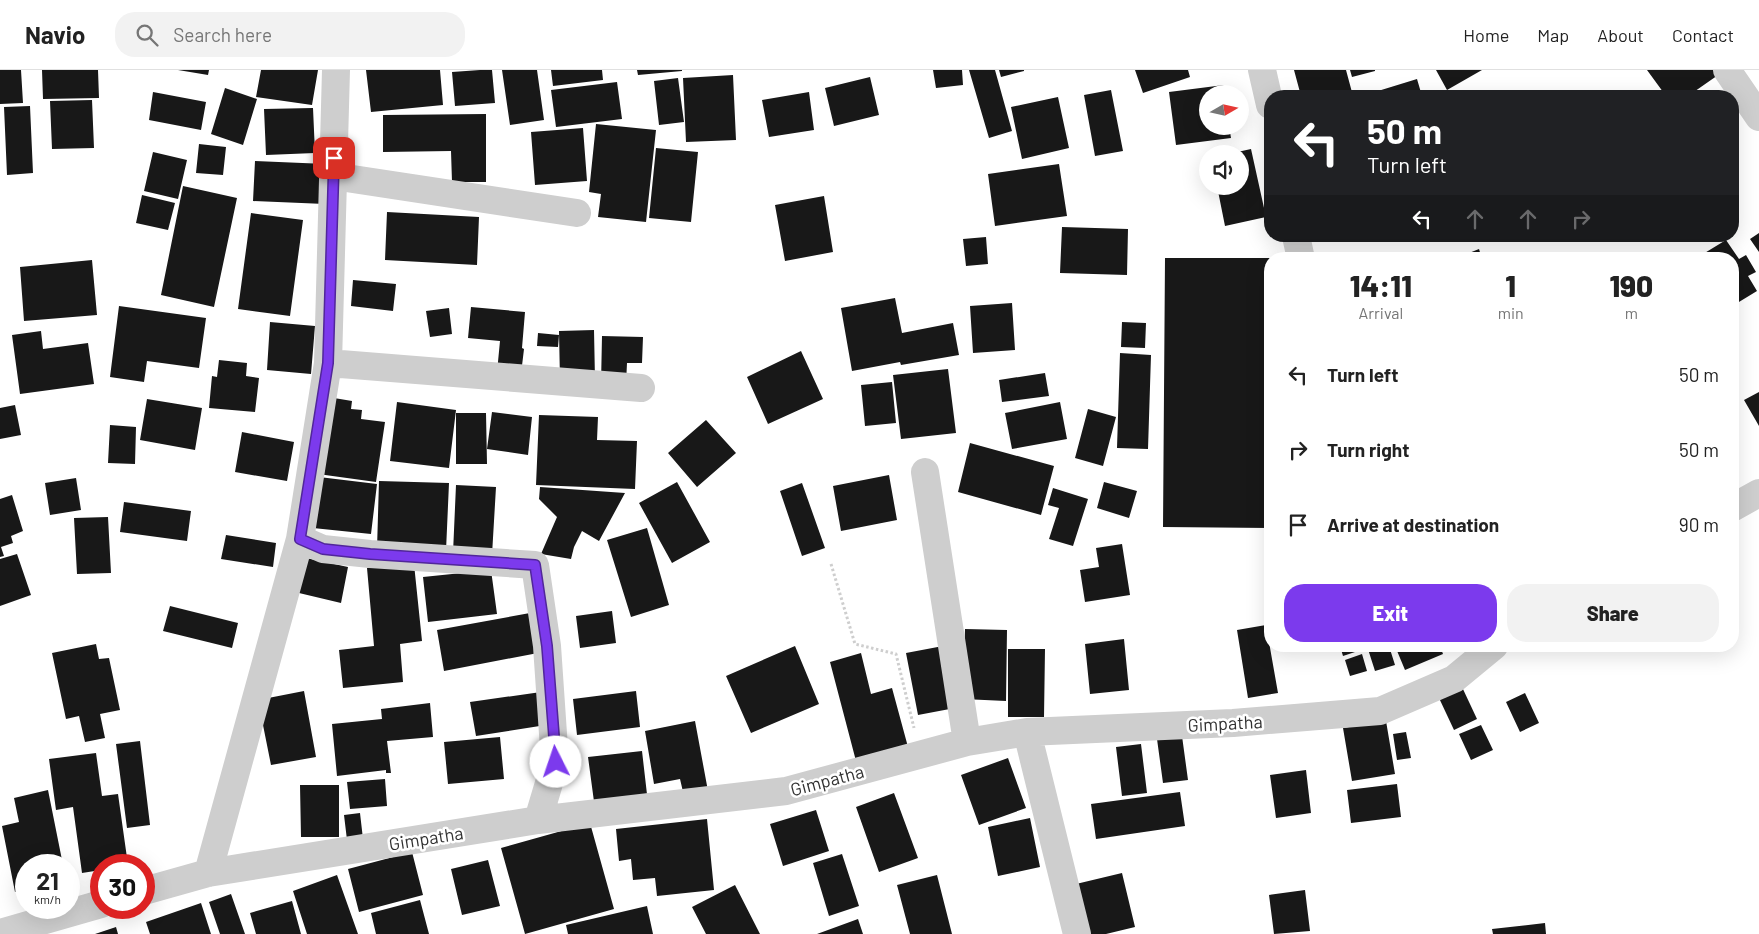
<!DOCTYPE html>
<style>
:root{--surface:#fff;--page:#f2f2f2;--text:#222;--muted:#767676;--line:#e0e0e0;--accent:#7c3aed}
body{margin:0;font-family:Barlow,sans-serif;background:var(--page);color:var(--text);height:100vh;display:flex;flex-direction:column;font-size:19px;white-space:nowrap}
*{box-sizing:border-box;margin:0}
p{font-size:16px;color:var(--muted)}
.icon{flex:none;width:28px;height:28px;fill:none;stroke:currentColor;stroke-width:2;stroke-linecap:round;stroke-linejoin:round}
.map{position:relative;flex:1;overflow:hidden}
.sheet{position:absolute;left:1264px;top:182px;width:475px;height:400px;display:flex;flex-direction:column;background:var(--surface);border-radius:20px;box-shadow:0 5px 20px #0002}
.sheet>*{flex:none}
.top-card{position:absolute;left:1264px;top:20px;width:475px;height:152px;border-radius:20px;box-shadow:0 5px 20px #0002;background:#202124;color:#fff;overflow:hidden}
.needle{width:32px;rotate:81deg}
.controls{position:absolute;left:1199px;top:15px;display:grid;gap:10px}
.controls a{display:grid;place-items:center;width:50px;height:50px;border-radius:50%;background:var(--surface);box-shadow:0 5px 20px #0002;font-size:25px}
.speed{position:absolute;left:15px;top:784px;display:flex;gap:10px;font-size:25px;font-weight:700;text-align:center}
.speed>*{display:grid;place-content:center;width:65px;height:65px;border-radius:50%;background:var(--surface);box-shadow:0 5px 20px #0002;line-height:1}
.speed small{font-size:12px;font-weight:400}
.speed .limit{border:8px solid #d22;background:#fff;color:#111}
.pin{position:absolute;display:grid;place-items:center;width:42px;height:42px;color:#fff;margin:-21px;border-radius:10px;box-shadow:0 2px 8px #0006}
.me{position:absolute;width:55px;margin:-28px;rotate:356deg;stroke-linejoin:round;filter:drop-shadow(0 0 4px #0008)}
.turn{display:flex;align-items:center;gap:18px;height:105px;padding:0 20px;font-size:22px}
.turn .icon{width:65px;height:65px;stroke-width:2.5}
.turn b{display:block;font-size:35px;line-height:42px}
.lanes{display:flex;align-items:center;height:48px;padding:0 20px;background:#0003;justify-content:center;gap:25px;direction:ltr}
.lanes .off{opacity:.35}
.eta{display:flex;justify-content:space-evenly;align-items:center;height:85px;text-align:center}
.eta b{font-size:30px;font-weight:800;line-height:35px}
.cta{display:flex;gap:10px;margin-top:auto;padding:10px 20px}
.cta a{flex:1;height:58px;border-radius:20px;background:var(--accent);color:#fff;font-size:20px;font-weight:800;line-height:58px;text-align:center}
.cta a+a{background:var(--page);color:var(--text)}
ul{padding:0;list-style:none}
li{display:flex;align-items:center;gap:15px;height:75px;padding:0 20px}
li div{flex:1}
li b{display:block;font-size:19px}
li em{font-style:normal}
header{display:flex;align-items:center;gap:30px;box-sizing:border-box;height:70px;padding:0 25px;background:var(--surface);border-bottom:1px solid var(--line)}
header strong{font-size:24px}
nav{display:flex;gap:28px;margin-inline-start:auto;font-size:18px}
.search{width:350px;height:45px;background:var(--page);display:flex;align-items:center;gap:12px;box-sizing:border-box;padding:0 18px;border-radius:20px;color:var(--muted);font-size:19px}
.map>svg:first-child{display:block}
.building{fill:#181818}
.lines{fill:none;stroke-linecap:round;stroke-linejoin:round}
.path{stroke:#cecece;stroke-width:3;stroke-dasharray:2.5 2.5;stroke-linecap:butt}
.minor{stroke:#cecece;stroke-width:28}
.route-casing{stroke:#51269a;stroke-width:12}
.route{stroke:#7c3aed;stroke-width:9}
.labels{text-anchor:middle;dominant-baseline:central;stroke-width:5;stroke-linejoin:round;paint-order:stroke}
.street-label{font-size:18px;fill:#313131;stroke:#fff}
</style>
<header>
<strong>Navio</strong>
<div class="search"><svg class="icon" aria-label="search" viewBox="0 0 24 24"><circle cx="10" cy="10" r="6"/><path d="M15 15l6 6"/></svg>Search here</div>
<nav><a>Home</a><a>Map</a><a>About</a><a>Contact</a></nav>
</header>
<div class="map">
<svg width="1759" height="864" viewBox="0 0 1759 864">
<rect width="100%" height="100%" fill="#fff"/>
<!-- building -->
<path class="building" d="M 0,0 L 21,0 L 23,33 L 0,34 Z
M 42,0 L 98,0 L 99,28 L 43,29 Z
M 178,0 L 209,0 L 208,5 Z
M 261,0 L 318,0 L 312,35 L 256,27 Z
M 366,0 L 440,0 L 443,35 L 371,42 Z
M 480,0 L 492,0 L 495,33 L 455,36 L 452,2 Z
M 502,0 L 537,0 L 544,50 L 510,55 Z
M 551,0 L 602,0 L 603,10 L 553,16 Z
M 637,0 L 682,0 L 682,1 L 638,5 Z
M 933,0 L 962,0 L 963,15 L 936,18 Z
M 969,0 L 995,0 L 1012,61 L 989,68 Z
M 999,0 L 1024,0 L 1024,1 L 1001,7 Z
M 1135,0 L 1188,0 L 1190,7 L 1143,23 Z
M 1294,0 L 1346,0 L 1353,26 L 1301,26 Z
M 1350,0 L 1375,0 L 1375,1 L 1352,7 Z
M 1436,0 L 1482,0 L 1447,20 Z
M 1647,0 L 1719,0 L 1721,3 L 1688,26 L 1666,26 Z
M 733,5 L 736,70 L 686,72 L 683,8 Z
M 870,7 L 879,45 L 834,56 L 825,18 Z
M 678,8 L 684,52 L 659,55 L 654,11 Z
M 1417,9 L 1422,26 L 1379,26 L 1378,21 Z
M 617,12 L 622,49 L 556,57 L 551,20 Z
M 1224,15 L 1225,24 L 1208,24 L 1208,56 L 1229,56 L 1231,68 L 1176,75 L 1169,22 Z
M 225,18 L 257,29 L 243,75 L 211,64 Z
M 1111,20 L 1123,81 L 1095,86 L 1084,25 Z
M 1582,21 L 1585,26 L 1573,26 Z
M 153,22 L 206,32 L 201,60 L 149,50 Z
M 809,22 L 814,60 L 769,67 L 762,30 Z
M 1058,27 L 1069,78 L 1022,89 L 1011,37 Z
M 92,30 L 94,78 L 52,79 L 50,31 Z
M 30,36 L 33,103 L 7,105 L 4,37 Z
M 313,38 L 315,83 L 266,85 L 264,39 Z
M 486,44 L 486,112 L 452,112 L 451,81 L 383,82 L 383,45 Z
M 596,54 L 656,60 L 646,152 L 598,147 L 601,124 L 589,122 Z
M 583,58 L 587,111 L 535,115 L 531,62 Z
M 199,74 L 226,77 L 223,105 L 196,103 Z
M 656,78 L 698,82 L 691,152 L 649,148 Z
M 1251,79 L 1266,147 L 1225,156 L 1217,116 L 1240,116 L 1240,84 L 1233,83 Z
M 153,82 L 187,90 L 178,129 L 144,121 Z
M 255,91 L 326,94 L 325,134 L 253,131 Z
M 1059,94 L 1067,146 L 995,156 L 988,104 Z
M 183,116 L 237,128 L 214,237 L 161,225 Z
M 142,125 L 175,133 L 168,160 L 136,153 Z
M 824,126 L 833,182 L 785,191 L 775,135 Z
M 387,142 L 479,147 L 477,195 L 385,190 Z
M 251,143 L 303,150 L 290,246 L 238,239 Z
M 1062,157 L 1128,159 L 1127,205 L 1060,203 Z
M 1759,163 L 1759,182 L 1750,169 Z
M 986,167 L 988,194 L 966,196 L 963,169 Z
M 1726,170 L 1739,189 L 1746,185 L 1756,202 L 1748,206 L 1757,221 L 1734,235 L 1732,232 L 1732,189 L 1706,189 L 1703,184 Z
M 1479,179 L 1482,189 L 1454,189 Z
M 1165,188 L 1270,188 L 1270,458 L 1163,457 Z
M 92,190 L 97,245 L 24,251 L 20,197 Z
M 353,210 L 396,214 L 393,241 L 351,236 Z
M 895,228 L 902,263 L 953,253 L 959,285 L 901,295 L 900,292 L 852,301 L 841,238 Z
M 1012,233 L 1015,280 L 973,283 L 970,236 Z
M 119,236 L 206,248 L 199,298 L 147,291 L 144,312 L 110,307 Z
M 471,237 L 525,242 L 522,278 L 524,279 L 521,304 L 497,302 L 500,271 L 468,268 Z
M 449,238 L 452,264 L 430,267 L 426,241 Z
M 270,252 L 315,256 L 311,304 L 267,300 Z
M 1122,252 L 1146,253 L 1145,278 L 1121,277 Z
M 594,260 L 595,310 L 560,311 L 559,261 Z
M 41,261 L 43,279 L 88,273 L 94,314 L 20,324 L 12,265 Z
M 538,263 L 559,265 L 558,277 L 537,276 Z
M 602,266 L 643,267 L 642,293 L 627,293 L 626,314 L 601,314 Z
M 801,281 L 823,329 L 768,354 L 747,307 Z
M 1120,283 L 1151,285 L 1148,379 L 1117,378 Z
M 219,290 L 247,293 L 246,306 L 259,308 L 255,342 L 209,338 L 212,306 L 217,307 Z
M 948,299 L 956,363 L 901,369 L 893,305 Z
M 1045,303 L 1049,326 L 1002,332 L 999,310 Z
M 892,312 L 896,353 L 865,356 L 861,315 Z
M 1759,322 L 1759,356 L 1744,330 Z
M 328,327 L 352,331 L 351,339 L 362,340 L 361,349 L 385,352 L 376,412 L 318,404 Z
M 147,329 L 202,338 L 195,380 L 140,370 Z
M 397,332 L 456,340 L 449,398 L 390,391 Z
M 1060,332 L 1067,369 L 1012,379 L 1005,343 Z
M 15,335 L 21,365 L 0,369 L 0,338 Z
M 1088,339 L 1116,347 L 1103,396 L 1075,388 Z
M 492,342 L 532,347 L 528,385 L 487,379 Z
M 456,343 L 486,343 L 487,394 L 456,394 Z
M 539,345 L 598,347 L 597,370 L 637,371 L 635,419 L 536,415 Z
M 706,350 L 736,383 L 697,417 L 668,383 Z
M 110,355 L 136,357 L 135,394 L 108,393 Z
M 242,362 L 294,372 L 287,411 L 235,402 Z
M 970,373 L 1054,396 L 1041,445 L 958,422 Z
M 889,405 L 897,450 L 841,461 L 833,416 Z
M 319,407 L 377,414 L 371,464 L 313,458 Z
M 76,408 L 81,440 L 50,445 L 45,413 Z
M 379,411 L 449,413 L 446,481 L 377,479 Z
M 677,412 L 710,472 L 672,493 L 639,433 Z
M 1104,412 L 1137,421 L 1129,448 L 1097,438 Z
M 802,413 L 825,478 L 802,486 L 780,421 Z
M 456,415 L 496,417 L 492,485 L 453,483 Z
M 540,417 L 625,423 L 599,471 L 582,461 L 574,477 L 571,489 L 541,484 L 557,447 L 539,429 Z
M 1053,418 L 1088,429 L 1073,476 L 1049,469 L 1059,438 L 1048,435 Z
M 12,425 L 23,461 L 11,466 L 13,473 L 1,477 L 4,486 L 0,487 L 0,429 Z
M 124,432 L 191,441 L 187,471 L 120,462 Z
M 108,447 L 111,503 L 77,504 L 74,448 Z
M 647,458 L 669,535 L 631,547 L 607,470 Z
M 226,465 L 276,473 L 273,497 L 221,489 Z
M 1122,474 L 1130,525 L 1085,532 L 1080,500 L 1099,497 L 1096,478 Z
M 17,484 L 31,525 L 0,536 L 0,489 Z
M 306,488 L 348,497 L 341,533 L 299,523 Z
M 414,494 L 422,571 L 400,574 L 403,612 L 343,618 L 339,580 L 374,576 L 367,498 Z
M 491,500 L 497,544 L 428,552 L 423,507 Z
M 170,536 L 238,553 L 232,578 L 163,561 Z
M 612,541 L 616,573 L 580,578 L 576,546 Z
M 530,543 L 538,583 L 444,601 L 437,560 Z
M 1266,555 L 1278,623 L 1248,628 L 1237,560 Z
M 965,559 L 1007,560 L 1006,631 L 963,629 Z
M 1124,569 L 1129,620 L 1090,624 L 1085,574 Z
M 96,574 L 99,589 L 109,588 L 120,640 L 100,644 L 105,668 L 85,672 L 79,646 L 66,649 L 52,583 Z
M 795,576 L 819,634 L 751,663 L 726,606 Z
M 943,576 L 955,638 L 918,645 L 906,583 Z
M 1340,576 L 1360,576 L 1361,580 L 1343,586 Z
M 1367,576 L 1389,576 L 1395,595 L 1375,601 Z
M 1395,576 L 1440,576 L 1443,584 L 1405,600 Z
M 1008,579 L 1045,579 L 1044,647 L 1008,647 Z
M 861,583 L 871,624 L 892,618 L 908,677 L 856,691 L 830,592 Z
M 1362,584 L 1367,601 L 1350,606 L 1345,590 Z
M 1462,617 L 1477,649 L 1454,660 L 1439,628 Z
M 304,621 L 316,687 L 271,695 L 258,630 Z
M 636,621 L 640,657 L 577,665 L 573,629 Z
M 541,622 L 546,655 L 476,666 L 470,632 Z
M 1525,623 L 1539,653 L 1520,662 L 1506,632 Z
M 430,633 L 433,667 L 387,671 L 391,703 L 386,703 L 386,700 L 337,706 L 332,654 L 382,649 L 381,639 Z
M 695,651 L 708,721 L 684,726 L 680,709 L 654,714 L 645,661 Z
M 1386,651 L 1395,704 L 1352,711 L 1343,658 Z
M 1481,655 L 1493,680 L 1471,690 L 1459,664 Z
M 1406,662 L 1411,688 L 1397,690 L 1393,664 Z
M 1182,666 L 1188,710 L 1163,713 L 1157,669 Z
M 500,667 L 504,709 L 448,714 L 444,672 Z
M 140,671 L 150,755 L 127,758 L 116,674 Z
M 1141,674 L 1147,723 L 1122,726 L 1116,677 Z
M 642,681 L 648,733 L 595,739 L 588,687 Z
M 96,683 L 102,726 L 118,724 L 128,795 L 101,795 L 101,800 L 82,803 L 73,737 L 56,740 L 49,689 Z
M 1008,688 L 1026,738 L 979,755 L 961,705 Z
M 1306,700 L 1311,743 L 1276,748 L 1270,705 Z
M 385,709 L 387,736 L 350,739 L 347,712 Z
M 1397,714 L 1401,747 L 1351,753 L 1347,720 Z
M 300,715 L 339,715 L 339,767 L 301,767 Z
M 48,720 L 63,795 L 26,795 L 26,820 L 15,822 L 2,756 L 19,752 L 14,728 Z
M 1180,722 L 1185,756 L 1096,769 L 1091,734 Z
M 894,723 L 918,788 L 879,802 L 856,737 Z
M 816,740 L 829,781 L 783,796 L 770,754 Z
M 360,743 L 363,769 L 347,770 L 344,745 Z
M 1030,748 L 1040,797 L 998,806 L 988,757 Z
M 707,749 L 714,820 L 657,826 L 655,808 L 633,810 L 631,789 L 619,791 L 616,759 Z
M 590,753 L 614,839 L 525,864 L 501,778 Z
M 412,782 L 423,825 L 359,842 L 348,799 Z
M 842,784 L 859,836 L 829,846 L 813,793 Z
M 488,790 L 500,836 L 462,845 L 451,799 Z
M 1122,803 L 1135,857 L 1106,864 L 1088,864 L 1076,814 Z
M 337,805 L 358,864 L 307,864 L 293,821 Z
M 937,805 L 952,864 L 910,864 L 897,815 Z
M 735,815 L 760,864 L 706,864 L 692,837 Z
M 1305,820 L 1310,861 L 1274,864 L 1269,825 Z
M 231,824 L 245,864 L 220,864 L 209,832 Z
M 420,830 L 429,864 L 376,864 L 371,843 Z
M 292,831 L 301,864 L 256,864 L 250,843 Z
M 201,833 L 211,864 L 150,864 L 146,852 Z
M 647,836 L 653,864 L 568,864 L 566,855 Z
M 858,849 L 863,864 L 817,864 Z
M 1545,853 L 1546,864 L 1493,864 L 1492,859 Z
M 116,857 L 118,864 L 95,864 Z"/>
<g class="lines">
<!-- path -->
<path class="path" d="M 831,494 L 855,574 L 896,584 L 914,658"/>
<!-- minor -->
<path class="minor" d="M 1262,0 L 1270,35
M 1727,0 L 1759,47
M 333,106 L 577,143
M 1296,166 L 1301,189
M 328,293 L 641,318
M 925,402 L 967,672
M 1732,438 L 1759,423
M 300,469 L 323,479 L 370,484 L 535,495 L 547,576 L 555,693 L 538,750
M 1027,662 L 1077,864
M 208,803 L 300,469 L 328,293 L 336,0
M 144,821 L 208,803 L 538,750 L 786,721 L 967,672 L 1027,662 L 1233,653 L 1380,641 L 1454,609 L 1494,576
M 0,863 L 101,834"/>
</g>
<g class="lines">
<!-- route casing -->
<g class="route-casing">
<path id="route" d="M 334,88 L 328,293 L 300,469 L 323,479 L 370,484 L 535,495 L 547,576 L 556,692"/>
</g>
<!-- route -->
<use href="#route" class="route"/>
</g>
<g class="labels">
<!-- street labels -->
<g class="street-label">
<text transform="translate(1225 653) rotate(-3)">Gimpatha</text>
<text transform="translate(827 710) rotate(-15)">Gimpatha</text>
<text transform="translate(426 768) rotate(-9)">Gimpatha</text>
</g>
</g>
</svg>
<div class="controls">
<a><svg class="needle" viewBox="-14 -14 28 28"><path d="M0-13l5 13h-10z" fill="#e53935"/><path d="M0 13l5-13h-10z" fill="#767676"/></svg></a>
<a><svg class="icon" aria-label="sound" viewBox="0 0 24 24"><path d="M4 9h4l5-4v14l-5-4H4zM17 9q2 3 0 6"/></svg></a>
</div>
<div class="speed"><div>21<small>km/h</small></div><div class="limit">30</div></div>
<div class="pin" style="left:334px;top:88px;background:#d93025"><svg class="icon" aria-label="arrive" viewBox="0 0 24 24"><path d="M6 21V4h12l-3 4 3 4H6"/></svg></div>
<svg class="me" style="left:556px;top:692px" viewBox="-20 -20 40 40"><circle r="19" fill="#fff"/><path d="M0-13L10 11 0 6-10 11z" fill="#7c3aed"/></svg>
<div class="top-card">
<div class="turn"><svg class="icon" aria-label="left" viewBox="0 0 24 24"><path d="M17 20v-9H6M10 6l-5 5 5 5"/></svg><div><b>50 m</b>Turn left</div></div>
<div class="lanes"><svg class="icon" aria-label="left" viewBox="0 0 24 24"><path d="M17 20v-9H6M10 6l-5 5 5 5"/></svg><svg class="icon off" aria-label="ahead" viewBox="0 0 24 24"><path d="M12 20V5M6 11l6-6 6 6"/></svg><svg class="icon off" aria-label="ahead" viewBox="0 0 24 24"><path d="M12 20V5M6 11l6-6 6 6"/></svg><svg class="icon off" aria-label="right" viewBox="0 0 24 24"><path d="M7 20v-9h11M14 6l5 5-5 5"/></svg></div>
</div>
<section class="sheet">
<div class="eta">
<div><b>14:11</b><p>Arrival</p></div>
<div><b>1</b><p>min</p></div>
<div><b>190</b><p>m</p></div>
</div>
<ul>
<li><svg class="icon" aria-label="left" viewBox="0 0 24 24"><path d="M17 20v-9H6M10 6l-5 5 5 5"/></svg><div><b>Turn left</b></div><em>50 m</em></li>
<li><svg class="icon" aria-label="right" viewBox="0 0 24 24"><path d="M7 20v-9h11M14 6l5 5-5 5"/></svg><div><b>Turn right</b></div><em>50 m</em></li>
<li><svg class="icon" aria-label="arrive" viewBox="0 0 24 24"><path d="M6 21V4h12l-3 4 3 4H6"/></svg><div><b>Arrive at destination</b></div><em>90 m</em></li>
</ul>
<div class="cta"><a>Exit</a><a>Share</a></div>
</section>
</div>
